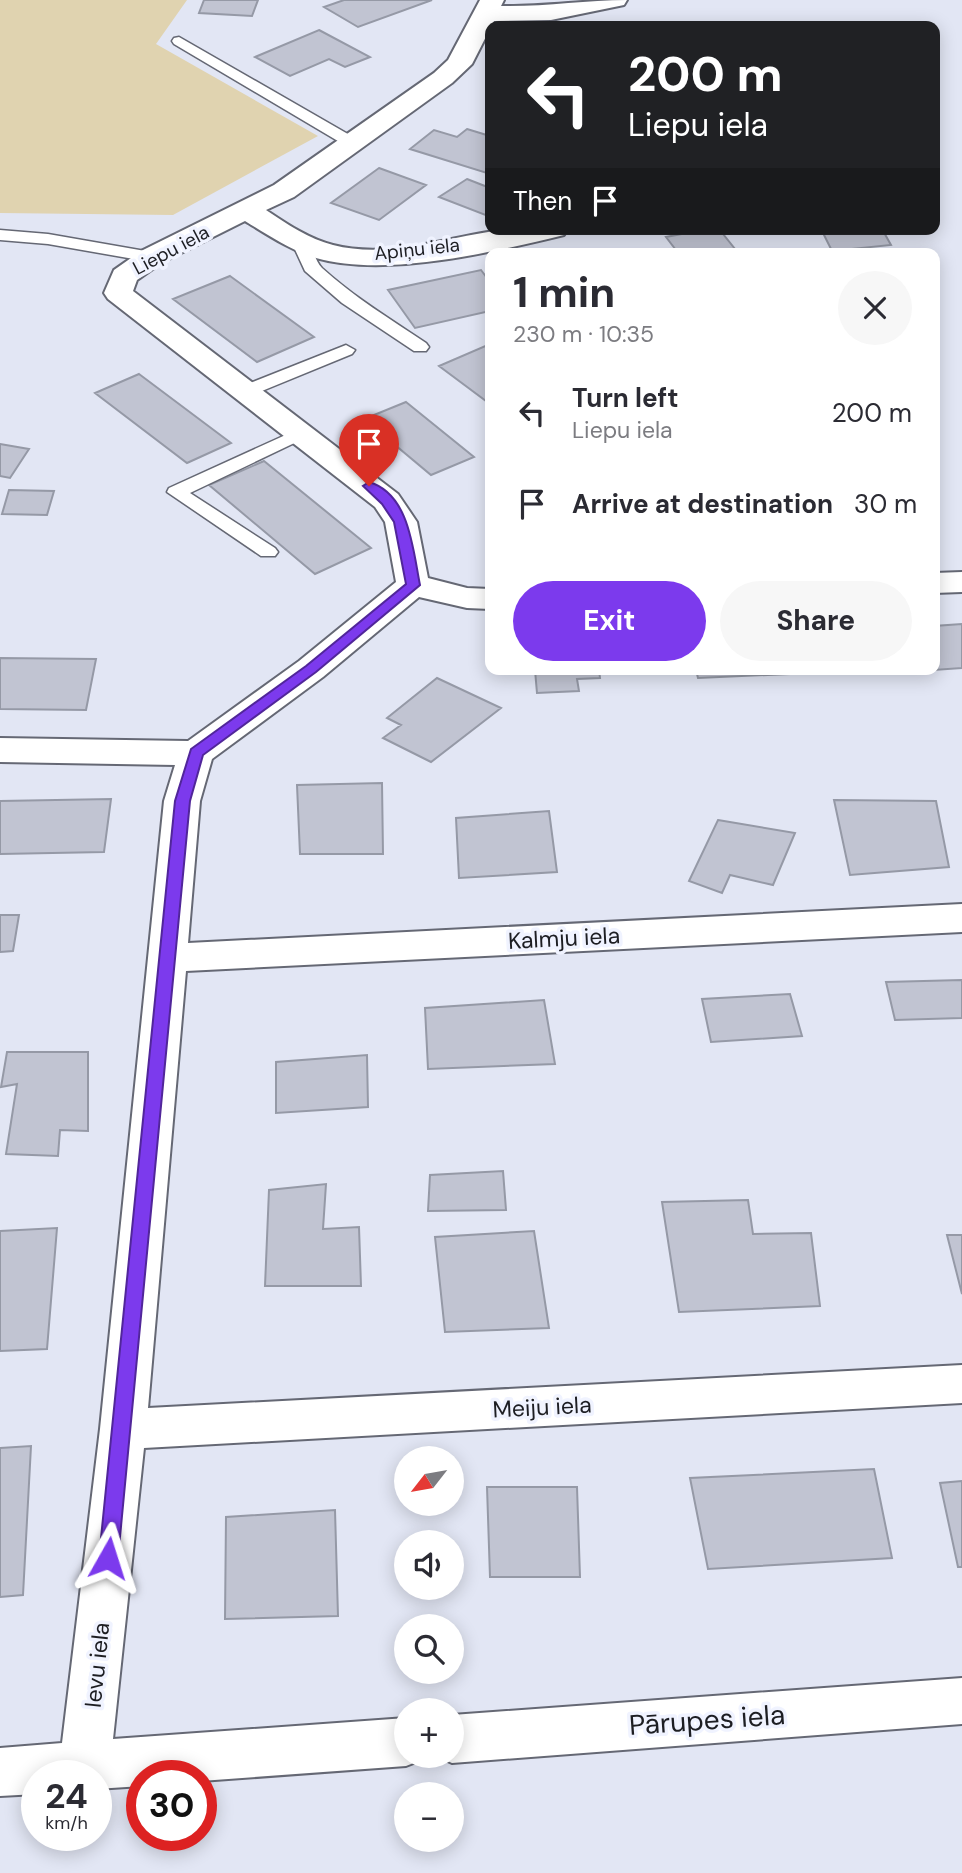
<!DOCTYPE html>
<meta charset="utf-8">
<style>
:root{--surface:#fff;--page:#f7f7f7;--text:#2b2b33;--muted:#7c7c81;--accent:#7c3aed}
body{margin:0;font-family:"DM Sans",sans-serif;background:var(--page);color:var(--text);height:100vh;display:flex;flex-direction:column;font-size:26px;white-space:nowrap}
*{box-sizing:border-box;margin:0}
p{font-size:23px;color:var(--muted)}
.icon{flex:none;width:38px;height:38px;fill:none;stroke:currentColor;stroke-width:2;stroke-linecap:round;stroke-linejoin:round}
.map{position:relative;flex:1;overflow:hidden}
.panel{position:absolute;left:485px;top:248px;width:455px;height:427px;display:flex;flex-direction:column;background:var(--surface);border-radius:14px;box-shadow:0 4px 18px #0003}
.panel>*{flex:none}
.hud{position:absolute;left:485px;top:21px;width:455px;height:214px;border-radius:14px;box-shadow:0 4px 18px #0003;background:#202124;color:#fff;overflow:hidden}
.needle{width:46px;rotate:239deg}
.controls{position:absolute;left:394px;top:1446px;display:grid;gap:14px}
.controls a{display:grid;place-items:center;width:70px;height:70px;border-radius:50%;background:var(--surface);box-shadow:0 4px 18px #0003;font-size:35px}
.speed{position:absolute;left:21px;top:1760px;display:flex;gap:14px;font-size:35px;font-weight:700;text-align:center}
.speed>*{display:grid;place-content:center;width:91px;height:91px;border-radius:50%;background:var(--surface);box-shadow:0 4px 18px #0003;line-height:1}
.speed small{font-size:18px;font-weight:400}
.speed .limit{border:10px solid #d22;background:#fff;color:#111}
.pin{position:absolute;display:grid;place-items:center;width:60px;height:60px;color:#fff;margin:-72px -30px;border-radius:50% 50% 50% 0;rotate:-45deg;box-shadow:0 0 7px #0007}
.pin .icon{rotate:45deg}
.me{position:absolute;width:77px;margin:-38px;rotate:6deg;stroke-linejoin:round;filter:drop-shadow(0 0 5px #0008)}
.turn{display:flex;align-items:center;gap:24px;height:147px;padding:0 28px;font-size:32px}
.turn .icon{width:91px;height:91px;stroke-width:2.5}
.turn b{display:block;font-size:49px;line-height:60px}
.then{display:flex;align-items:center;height:66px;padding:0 28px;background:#0003;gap:14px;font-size:26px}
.round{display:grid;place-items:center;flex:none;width:74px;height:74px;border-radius:37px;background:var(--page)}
.head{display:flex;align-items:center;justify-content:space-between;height:119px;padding:0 28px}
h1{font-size:42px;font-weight:700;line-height:52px}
.button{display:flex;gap:14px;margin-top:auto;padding:14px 28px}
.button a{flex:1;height:80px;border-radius:42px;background:var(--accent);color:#fff;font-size:28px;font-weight:700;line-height:80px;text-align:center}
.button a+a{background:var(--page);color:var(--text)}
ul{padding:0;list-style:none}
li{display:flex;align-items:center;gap:21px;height:91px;padding:0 28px}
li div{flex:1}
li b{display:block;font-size:26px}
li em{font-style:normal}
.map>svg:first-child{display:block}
.green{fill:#e0d3b0}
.building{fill:#c1c4d2;stroke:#9599a6;stroke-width:2}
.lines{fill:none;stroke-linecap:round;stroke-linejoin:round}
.service-casing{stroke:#656874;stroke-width:3}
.minor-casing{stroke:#656874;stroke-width:4}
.service{fill:#fff;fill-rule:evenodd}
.minor{fill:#fff;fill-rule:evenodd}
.route{fill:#7c3aed;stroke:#51269a;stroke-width:2}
.labels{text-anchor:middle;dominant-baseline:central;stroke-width:7;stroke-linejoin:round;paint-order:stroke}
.far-street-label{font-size:19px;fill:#1d1e23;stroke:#f0f3ff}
.street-label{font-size:23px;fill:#1d1e23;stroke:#f0f3ff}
.near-street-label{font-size:28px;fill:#1d1e23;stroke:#f0f3ff}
</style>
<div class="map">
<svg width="962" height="1873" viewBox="0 0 962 1873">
<rect width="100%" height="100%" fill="#e2e6f4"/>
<!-- green -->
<path class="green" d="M 0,0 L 187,0 L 156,44 L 318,136 L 173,215 L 0,213 Z"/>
<!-- building -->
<path class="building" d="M 204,0 L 258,0 L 252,16 L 199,13 Z
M 344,0 L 432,0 L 358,27 L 324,7 Z
M 319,30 L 370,57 L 345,67 L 329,59 L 290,76 L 255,57 Z
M 467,129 L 490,136 L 490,174 L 410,149 L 434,130 L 457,137 Z
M 379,168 L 426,185 L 379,220 L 331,203 Z
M 467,179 L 490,188 L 490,215 L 488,216 L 439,197 Z
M 708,229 L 719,229 L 739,254 L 679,254 L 666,237 Z
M 821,229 L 882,229 L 891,245 L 832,251 Z
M 481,270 L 490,282 L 490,311 L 415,328 L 388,290 Z
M 230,276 L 314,337 L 257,362 L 173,299 Z
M 490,344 L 490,404 L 439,366 Z
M 139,374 L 231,443 L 187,463 L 95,393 Z
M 406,402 L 474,457 L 431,475 L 364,419 Z
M 0,444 L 29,449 L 10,478 L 0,476 Z
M 264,461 L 371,548 L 315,574 L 209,485 Z
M 9,490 L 54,491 L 47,515 L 2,514 Z
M 962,624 L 962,668 L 934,670 L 934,626 Z
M 0,658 L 96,659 L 86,710 L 0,709 Z
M 535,670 L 599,670 L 600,678 L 577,679 L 579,691 L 537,693 Z
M 696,670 L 788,670 L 789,674 L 698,678 Z
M 437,678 L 501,708 L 431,762 L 383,738 L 401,725 L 387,718 Z
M 382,783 L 383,854 L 300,854 L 297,785 Z
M 111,799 L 104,852 L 0,854 L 0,801 Z
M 834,800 L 936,801 L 949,867 L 850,875 Z
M 549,811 L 557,872 L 459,878 L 456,818 Z
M 718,820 L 795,833 L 773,885 L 730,875 L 722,893 L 689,881 Z
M 0,915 L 19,915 L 13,951 L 0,952 Z
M 962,980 L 962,1018 L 895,1020 L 886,982 Z
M 790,994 L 802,1036 L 711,1042 L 702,999 Z
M 544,1000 L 555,1064 L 428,1069 L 425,1008 Z
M 7,1052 L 88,1052 L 88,1131 L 60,1130 L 58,1156 L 6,1154 L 17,1084 L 1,1087 Z
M 367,1055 L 368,1107 L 276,1113 L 276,1062 Z
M 503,1171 L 506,1210 L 428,1211 L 430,1175 Z
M 326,1184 L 323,1229 L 359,1227 L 361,1286 L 265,1286 L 269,1190 Z
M 748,1200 L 753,1234 L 811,1233 L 820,1306 L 679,1312 L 662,1202 Z
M 57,1228 L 47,1349 L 0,1351 L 0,1231 Z
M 534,1231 L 549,1328 L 445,1332 L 435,1237 Z
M 947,1235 L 962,1235 L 962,1294 Z
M 31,1446 L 23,1595 L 0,1597 L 0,1448 Z
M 874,1469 L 892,1558 L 708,1569 L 690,1478 Z
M 962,1481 L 962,1567 L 958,1567 L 940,1483 Z
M 487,1487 L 577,1487 L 580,1577 L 490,1577 Z
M 335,1510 L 338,1616 L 225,1619 L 226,1517 Z"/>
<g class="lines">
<!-- service casing -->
<g class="service-casing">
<path id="service" d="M 179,37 L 360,141 L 362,144 L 354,149 L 348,147 L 174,44 L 172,41 L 174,38 Z
M 0,230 L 48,234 L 151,252 L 159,257 L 151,262 L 48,244 L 0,240 Z
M 300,238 C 313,241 313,259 322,268 C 354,297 390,319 426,343 L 429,347 L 426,351 L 414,351 L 342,303 L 305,271 L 292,243 Z
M 346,345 L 355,350 L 352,354 L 252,395 L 240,395 L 237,391 L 240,387 Z
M 301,428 L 307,429 L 310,433 L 307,437 L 190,493 L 275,548 L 278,552 L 275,556 L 261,556 L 167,492 L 169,488 Z"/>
</g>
<!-- minor casing -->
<g class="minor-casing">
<path id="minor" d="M 480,0 L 504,0 L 501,6 C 543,7 585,0 627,0 L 624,5 L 551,20 L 494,21 L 472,64 L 452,83 L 294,197 L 266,210 C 287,224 309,239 333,245 C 391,260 452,235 509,229 C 528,227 548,229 568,229 L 564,235 C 494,252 385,278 316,258 C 290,250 268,235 245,221 L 161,263 L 137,280 L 133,291 L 398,494 L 417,522 L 428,578 L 467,588 L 490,589 L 490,609 L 467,608 L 419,597 L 323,677 L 212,759 L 200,801 L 188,943 L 962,904 L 962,932 L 186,971 L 148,1408 L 962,1365 L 962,1403 L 144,1448 L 113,1739 L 406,1718 L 406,1755 L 425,1755 L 424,1759 L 406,1766 L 201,1781 L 201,1776 L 142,1776 L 142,1786 L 96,1789 L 96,1776 L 37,1776 L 37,1794 L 0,1796 L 0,1748 L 62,1743 L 100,1429 L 164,801 L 175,765 L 0,762 L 0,738 L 188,741 L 299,661 L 396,582 L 385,522 L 375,507 L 108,299 L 104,293 L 114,270 L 141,251 L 274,185 L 434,73 L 448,60 Z
M 962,572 L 962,592 L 934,593 L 934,573 Z
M 962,1678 L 962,1724 L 452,1763 L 434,1755 L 452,1755 L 452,1715 Z"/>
</g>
<!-- service -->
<use href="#service" class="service"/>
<!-- minor -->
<use href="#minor" class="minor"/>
</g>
<!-- route -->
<path class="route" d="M 369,482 C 410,494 413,551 420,585 L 316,672 L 203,755 L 190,801 L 118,1558 L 115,1565 L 108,1567 L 102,1565 L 99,1558 L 175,801 L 191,749 L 306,666 L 406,584 L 394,522 L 382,504 L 363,486 Z"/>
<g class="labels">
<!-- far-street labels -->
<g class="far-street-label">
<text transform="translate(417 249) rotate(-6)">Apiņu iela</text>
<text transform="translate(171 250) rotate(-28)">Liepu iela</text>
</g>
<!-- street labels -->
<g class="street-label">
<text transform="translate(564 938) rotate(-3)">Kalmju iela</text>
<text transform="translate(542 1407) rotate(-3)">Meiju iela</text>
<text transform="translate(97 1665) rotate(-84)">Ievu iela</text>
</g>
<!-- near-street labels -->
<g class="near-street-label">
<text transform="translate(707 1720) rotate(-4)">Pārupes iela</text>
</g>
</g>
</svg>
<div class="controls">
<a><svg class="needle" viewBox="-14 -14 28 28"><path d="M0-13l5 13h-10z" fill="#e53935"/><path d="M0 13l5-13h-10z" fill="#7c7c81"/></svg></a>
<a><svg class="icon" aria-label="sound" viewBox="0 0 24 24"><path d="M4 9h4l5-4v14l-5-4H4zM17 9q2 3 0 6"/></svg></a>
<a><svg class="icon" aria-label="search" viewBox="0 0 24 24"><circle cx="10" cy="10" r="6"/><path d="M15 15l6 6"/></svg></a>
<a>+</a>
<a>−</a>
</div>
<div class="speed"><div>24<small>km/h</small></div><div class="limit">30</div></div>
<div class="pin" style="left:369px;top:486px;background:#d93025"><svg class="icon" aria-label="arrive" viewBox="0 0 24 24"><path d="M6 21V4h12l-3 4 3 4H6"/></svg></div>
<svg class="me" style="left:108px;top:1558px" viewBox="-20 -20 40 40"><path d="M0-17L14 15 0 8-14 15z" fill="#7c3aed" stroke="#fff" stroke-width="4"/></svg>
<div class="hud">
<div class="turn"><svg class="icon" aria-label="left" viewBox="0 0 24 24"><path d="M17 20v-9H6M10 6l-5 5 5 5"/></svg><div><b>200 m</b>Liepu iela</div></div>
<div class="then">Then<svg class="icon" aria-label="arrive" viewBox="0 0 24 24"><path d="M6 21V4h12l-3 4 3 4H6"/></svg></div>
</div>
<section class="panel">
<div class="head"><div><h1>1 min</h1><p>230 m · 10:35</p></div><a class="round"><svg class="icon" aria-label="close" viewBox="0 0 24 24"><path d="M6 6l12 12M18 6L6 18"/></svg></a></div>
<ul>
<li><svg class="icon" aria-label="left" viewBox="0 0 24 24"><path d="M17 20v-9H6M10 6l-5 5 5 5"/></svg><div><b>Turn left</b><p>Liepu iela</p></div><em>200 m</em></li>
<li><svg class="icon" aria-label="arrive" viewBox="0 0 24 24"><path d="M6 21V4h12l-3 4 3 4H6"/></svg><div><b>Arrive at destination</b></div><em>30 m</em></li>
</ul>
<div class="button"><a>Exit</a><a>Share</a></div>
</section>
</div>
